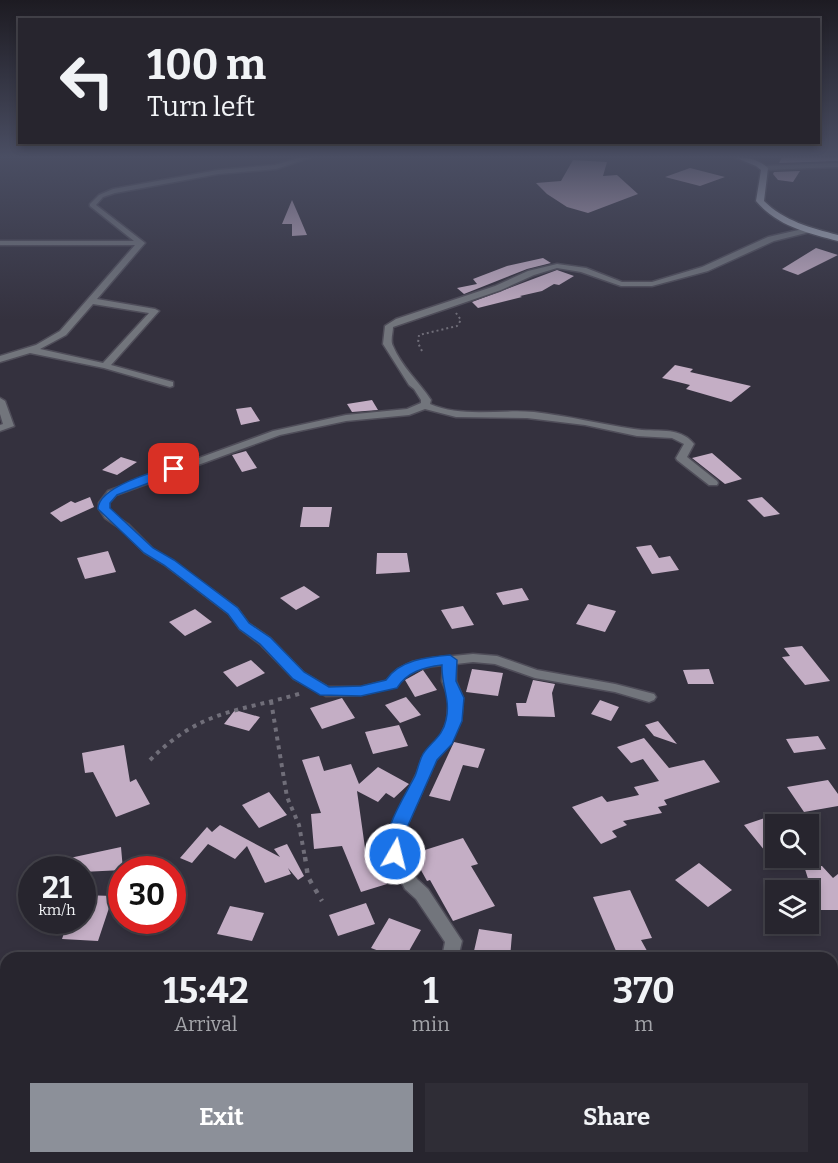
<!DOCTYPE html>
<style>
:root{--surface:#27252e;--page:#2f2d36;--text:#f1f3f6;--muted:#a4a5aa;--line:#43424a;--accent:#8c9099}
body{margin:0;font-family:Bitter,serif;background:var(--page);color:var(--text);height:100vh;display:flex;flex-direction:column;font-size:22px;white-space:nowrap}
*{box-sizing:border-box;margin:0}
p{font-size:20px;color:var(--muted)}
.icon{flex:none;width:33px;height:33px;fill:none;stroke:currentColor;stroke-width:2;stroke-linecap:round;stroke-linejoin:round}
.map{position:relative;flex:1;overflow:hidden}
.drawer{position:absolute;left:0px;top:952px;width:838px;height:212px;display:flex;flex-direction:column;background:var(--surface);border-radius:18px 18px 0 0;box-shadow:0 3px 9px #0003,0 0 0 2px var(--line)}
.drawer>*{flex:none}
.top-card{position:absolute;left:18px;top:18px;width:802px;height:126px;border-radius:0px;box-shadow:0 3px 9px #0003,0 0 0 2px var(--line);background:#27252e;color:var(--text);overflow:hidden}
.buttons{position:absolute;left:765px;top:814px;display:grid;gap:12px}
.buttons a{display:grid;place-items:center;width:54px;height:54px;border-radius:0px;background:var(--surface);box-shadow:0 3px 9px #0003,0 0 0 2px var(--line);font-size:30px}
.speed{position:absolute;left:18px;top:856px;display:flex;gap:12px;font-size:30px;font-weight:700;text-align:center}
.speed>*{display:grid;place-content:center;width:78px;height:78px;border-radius:50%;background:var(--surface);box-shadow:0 3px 9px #0003,0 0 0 2px var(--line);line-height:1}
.speed small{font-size:15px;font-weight:400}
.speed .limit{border:9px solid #d22;background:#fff;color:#111}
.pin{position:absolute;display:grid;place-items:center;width:51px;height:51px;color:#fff;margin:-26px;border-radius:12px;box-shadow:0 3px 9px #0006}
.me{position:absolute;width:66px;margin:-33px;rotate:8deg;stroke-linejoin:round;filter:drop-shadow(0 0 4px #0008)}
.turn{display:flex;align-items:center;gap:21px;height:126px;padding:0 30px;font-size:27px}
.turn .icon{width:78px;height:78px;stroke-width:2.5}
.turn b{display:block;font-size:42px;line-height:51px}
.eta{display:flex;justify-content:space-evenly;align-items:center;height:102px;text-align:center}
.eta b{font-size:36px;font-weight:700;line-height:42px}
.action{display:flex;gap:12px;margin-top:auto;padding:12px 30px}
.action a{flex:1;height:69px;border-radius:0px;background:var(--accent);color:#fff;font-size:24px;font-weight:700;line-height:69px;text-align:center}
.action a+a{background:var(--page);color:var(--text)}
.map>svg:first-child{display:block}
.building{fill:#c4aec5}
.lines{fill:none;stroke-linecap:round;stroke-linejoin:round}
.minor-casing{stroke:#4f4d59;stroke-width:3}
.primary-casing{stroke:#4f4d59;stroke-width:3}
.path-far2{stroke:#706e79;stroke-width:2;stroke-dasharray:2 3;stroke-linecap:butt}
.path-far1{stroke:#706e79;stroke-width:4;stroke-dasharray:4 5;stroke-linecap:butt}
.path{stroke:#706e79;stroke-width:4.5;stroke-dasharray:4.5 7;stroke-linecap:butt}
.minor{fill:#72757c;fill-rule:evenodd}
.primary{fill:#b0b6c3;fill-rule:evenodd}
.route{fill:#1a73e8;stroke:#114b97;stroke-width:1.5}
</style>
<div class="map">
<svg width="838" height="1163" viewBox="0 0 838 1163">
<rect width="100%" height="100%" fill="#34313e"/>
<!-- building -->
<path class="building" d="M 782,157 L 838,157 L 838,161 L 779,163 Z
M 573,160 L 607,162 L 603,176 L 617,175 L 638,194 L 588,213 L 567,207 L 547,194 L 536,183 L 561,181 Z
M 690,168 L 725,177 L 700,186 L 665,177 Z
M 800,171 L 793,182 L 778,180 L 773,174 L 774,172 Z
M 292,200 L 299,216 L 307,235 L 292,236 L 292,224 L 282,224 Z
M 816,248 L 838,255 L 798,275 L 782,269 Z
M 543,258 L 551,263 L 527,269 L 464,294 L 457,288 L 477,284 L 473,279 L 507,266 Z
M 557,270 L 574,276 L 559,285 L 554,284 L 542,291 L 520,296 L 522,297 L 478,308 L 472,302 Z
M 675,365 L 693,369 L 690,372 L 751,386 L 731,402 L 686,389 L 690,385 L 662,378 Z
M 372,400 L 378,410 L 352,412 L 347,404 Z
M 251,407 L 260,421 L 241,425 L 236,409 Z
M 246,451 L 257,468 L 242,472 L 232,455 Z
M 712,453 L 742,479 L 725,484 L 692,458 Z
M 121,457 L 137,462 L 117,475 L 102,470 Z
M 90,497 L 94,507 L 61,522 L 50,513 L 71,501 L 75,503 Z
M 762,497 L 780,514 L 764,517 L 747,500 Z
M 303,507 L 332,507 L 329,527 L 300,527 Z
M 651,545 L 659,558 L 670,556 L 679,570 L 652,574 L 636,547 Z
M 108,551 L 116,572 L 85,579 L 77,558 Z
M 377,553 L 407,553 L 410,572 L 376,574 Z
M 304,586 L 320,597 L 296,610 L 280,598 Z
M 522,588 L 529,600 L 503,605 L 496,593 Z
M 588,604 L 616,611 L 605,632 L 576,624 Z
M 463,606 L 474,625 L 452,629 L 441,610 Z
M 195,609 L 212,622 L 185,636 L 169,622 Z
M 802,646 L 830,681 L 805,685 L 782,657 L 790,656 L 784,648 Z
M 251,660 L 265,673 L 237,687 L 223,672 Z
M 472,669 L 503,673 L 498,696 L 466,692 Z
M 709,669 L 714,684 L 688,684 L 683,670 Z
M 423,670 L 437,690 L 415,697 L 405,680 Z
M 533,680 L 555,684 L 552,693 L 555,717 L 518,716 L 516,703 L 526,703 Z
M 406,697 L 421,715 L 400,723 L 385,705 Z
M 342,698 L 355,718 L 322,729 L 310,708 Z
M 600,700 L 619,707 L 611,721 L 591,714 Z
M 235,710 L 260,717 L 249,731 L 224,724 Z
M 658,721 L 677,744 L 654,736 L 645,725 Z
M 399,725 L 408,746 L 373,754 L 365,732 Z
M 818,736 L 826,749 L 794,753 L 786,739 Z
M 644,738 L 669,768 L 704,760 L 720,782 L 664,800 L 667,805 L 658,807 L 662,813 L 623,821 L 627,825 L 612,831 L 617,837 L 601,844 L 572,807 L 602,796 L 607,802 L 639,795 L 634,787 L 659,781 L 643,759 L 631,763 L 617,747 Z
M 454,742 L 485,749 L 478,768 L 463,765 L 450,801 L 429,796 Z
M 124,745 L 130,782 L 136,779 L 150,804 L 116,817 L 93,772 L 85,773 L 82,753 Z
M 319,756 L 324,771 L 351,764 L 359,784 L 378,767 L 409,784 L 394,798 L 386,793 L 378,802 L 357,791 L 367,862 L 376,859 L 387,884 L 361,892 L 342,846 L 314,849 L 311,814 L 321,813 L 302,760 Z
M 828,780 L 838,794 L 838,806 L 804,812 L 787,787 Z
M 269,792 L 287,815 L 259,828 L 242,805 Z
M 776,814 L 776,848 L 765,851 L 744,825 Z
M 220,825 L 280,857 L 274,849 L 287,844 L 304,876 L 298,880 L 288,868 L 291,874 L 265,883 L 247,846 L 235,859 L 208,844 L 192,863 L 180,858 L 207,827 L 212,832 Z
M 463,838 L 478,864 L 471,866 L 495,906 L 453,921 L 430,880 L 427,881 L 412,854 Z
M 121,847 L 123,870 L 82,872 L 82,870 L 66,870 L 65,859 Z
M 699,863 L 732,890 L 708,907 L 675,880 Z
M 804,866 L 822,866 L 833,878 L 838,874 L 838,910 L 818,910 Z
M 630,890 L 652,938 L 641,940 L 651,958 L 619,958 L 593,897 Z
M 82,895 L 113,896 L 98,941 L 62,939 L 68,921 L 82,921 Z
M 366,903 L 375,924 L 338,936 L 329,915 Z
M 230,906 L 264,913 L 252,941 L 217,934 Z
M 389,918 L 421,930 L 405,958 L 398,958 L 371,948 Z
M 479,929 L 512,934 L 510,958 L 474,951 Z"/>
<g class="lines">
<!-- minor casing -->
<g class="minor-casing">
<path id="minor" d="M 302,157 L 312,157 L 276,169 L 218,174 L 115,193 L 103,197 L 96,205 L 145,243 L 97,299 L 155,309 L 159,311 L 111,365 L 173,382 L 173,386 L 170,387 L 104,368 L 30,353 L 0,362 L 0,356 L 36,345 L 60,331 L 135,245 L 0,245 L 0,241 L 134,241 L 90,206 L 90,204 L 99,195 L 113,189 L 218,170 L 275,165 ZM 93,304 L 149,313 L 103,363 L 40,349 L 66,335 Z
M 838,163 L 838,167 L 763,170 L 760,168 L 763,166 Z
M 807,228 L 811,230 L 810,232 L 774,241 L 708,271 L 652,286 L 621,286 L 581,272 L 557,268 L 534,275 L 501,290 L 393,327 C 393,333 390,341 393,346 C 401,366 419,382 431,400 L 430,404 C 462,418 500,409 534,412 C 569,416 600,424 634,429 C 655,433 679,425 694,444 L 687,457 L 717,481 L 718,483 L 717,485 L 709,485 L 677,460 L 676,458 L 684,444 L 672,438 L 637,436 L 585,425 L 527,418 L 456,417 L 425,409 L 409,415 L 346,421 L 280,435 L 116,495 L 109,503 L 109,509 L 113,514 L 129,525 L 153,549 L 173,561 L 237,608 L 248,623 L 270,638 L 304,673 L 328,687 L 361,687 L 386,681 L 398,669 L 412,662 L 433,658 L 473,654 L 497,656 L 537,670 L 615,684 L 654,694 L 656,697 L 654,700 L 649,702 L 615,692 L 535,678 L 495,664 L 473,662 L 456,664 L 456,681 L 463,698 L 461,721 L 451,743 L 436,760 L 405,830 L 403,854 L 417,879 L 428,889 L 462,941 L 458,958 L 442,958 L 445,942 L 416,899 L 405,889 L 387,854 L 389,830 L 417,773 L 422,758 L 440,738 L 447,721 L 449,698 L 442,681 L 443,665 C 430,666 417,668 406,676 C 400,681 398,686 391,688 L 361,695 L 326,696 L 294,679 L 260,644 L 240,629 L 229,614 L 165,565 L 145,553 L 121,529 L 105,518 L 99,509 L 99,503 L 108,491 L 273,431 L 346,415 L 407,409 L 421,403 L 421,400 L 414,389 L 409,385 L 383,344 L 385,326 L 396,319 L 495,286 L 528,271 L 557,264 L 586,268 L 622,282 L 652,282 L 702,267 L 768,237 Z
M 0,398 L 5,401 L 14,426 L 0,431 L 0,425 L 3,424 L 0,414 Z"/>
</g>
<!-- primary casing -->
<g class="primary-casing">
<path id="primary" d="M 734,157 C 747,157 758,159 768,168 L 764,201 C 784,221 811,228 838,235 L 838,241 C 808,233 777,226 756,201 L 761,170 L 756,166 Z"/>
</g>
<!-- path-far2 -->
<path class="path-far2" d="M 422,351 L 418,343 L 419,335 L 457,326 L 461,320 L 456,313"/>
<!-- path-far1 -->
<path class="path-far1" d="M 271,701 L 287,797 L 299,825 L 305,858
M 150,760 C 201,709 239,712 302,693"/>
<!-- path -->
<path class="path" d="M 305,857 L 308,877 L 322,901"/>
<!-- minor -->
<use href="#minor" class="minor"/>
<!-- primary -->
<use href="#primary" class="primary"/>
</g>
<!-- sky -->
<linearGradient id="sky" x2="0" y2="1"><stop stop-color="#1d1b22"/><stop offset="0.49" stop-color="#4a4e63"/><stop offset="1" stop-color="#4a4e63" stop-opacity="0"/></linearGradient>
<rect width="838" height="320" fill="url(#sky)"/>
<!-- route -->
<path class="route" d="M 174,466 L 180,469 L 178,472 L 117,495 L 110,503 L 110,508 L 153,548 L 174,560 L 238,608 L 249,623 L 271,638 L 304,672 L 329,687 L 361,686 L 386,680 C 399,660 427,657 450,655 L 457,660 L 456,681 L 464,698 L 462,721 L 452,744 L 437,760 L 406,830 L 404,854 L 401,859 L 395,861 L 389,859 C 377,837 405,796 415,776 C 418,769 419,761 423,754 C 431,742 443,736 446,720 C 451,700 441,685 442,665 C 424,667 407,672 397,688 L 361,696 L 320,695 L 293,679 L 260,644 L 239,629 L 228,614 L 164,565 L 144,553 L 98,509 C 98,487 155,471 174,466 Z"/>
</svg>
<div class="buttons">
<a><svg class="icon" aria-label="search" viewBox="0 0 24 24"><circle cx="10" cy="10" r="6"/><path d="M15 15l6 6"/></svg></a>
<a><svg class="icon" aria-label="layers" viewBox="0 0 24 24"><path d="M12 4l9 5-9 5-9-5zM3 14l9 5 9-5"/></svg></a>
</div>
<div class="speed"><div>21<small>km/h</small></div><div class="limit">30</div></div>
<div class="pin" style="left:174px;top:469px;background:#d93025"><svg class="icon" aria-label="arrive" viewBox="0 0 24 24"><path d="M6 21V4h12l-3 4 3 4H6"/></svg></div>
<svg class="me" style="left:395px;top:854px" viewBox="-20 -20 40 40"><circle r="17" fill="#1a73e8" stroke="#fff" stroke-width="3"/><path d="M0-11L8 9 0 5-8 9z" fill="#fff"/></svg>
<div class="top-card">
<div class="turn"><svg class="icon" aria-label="left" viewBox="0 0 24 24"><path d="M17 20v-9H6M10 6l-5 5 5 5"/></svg><div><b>100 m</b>Turn left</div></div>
</div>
<section class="drawer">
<div class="eta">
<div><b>15:42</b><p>Arrival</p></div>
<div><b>1</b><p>min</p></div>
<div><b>370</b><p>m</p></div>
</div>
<div class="action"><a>Exit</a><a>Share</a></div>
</section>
</div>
